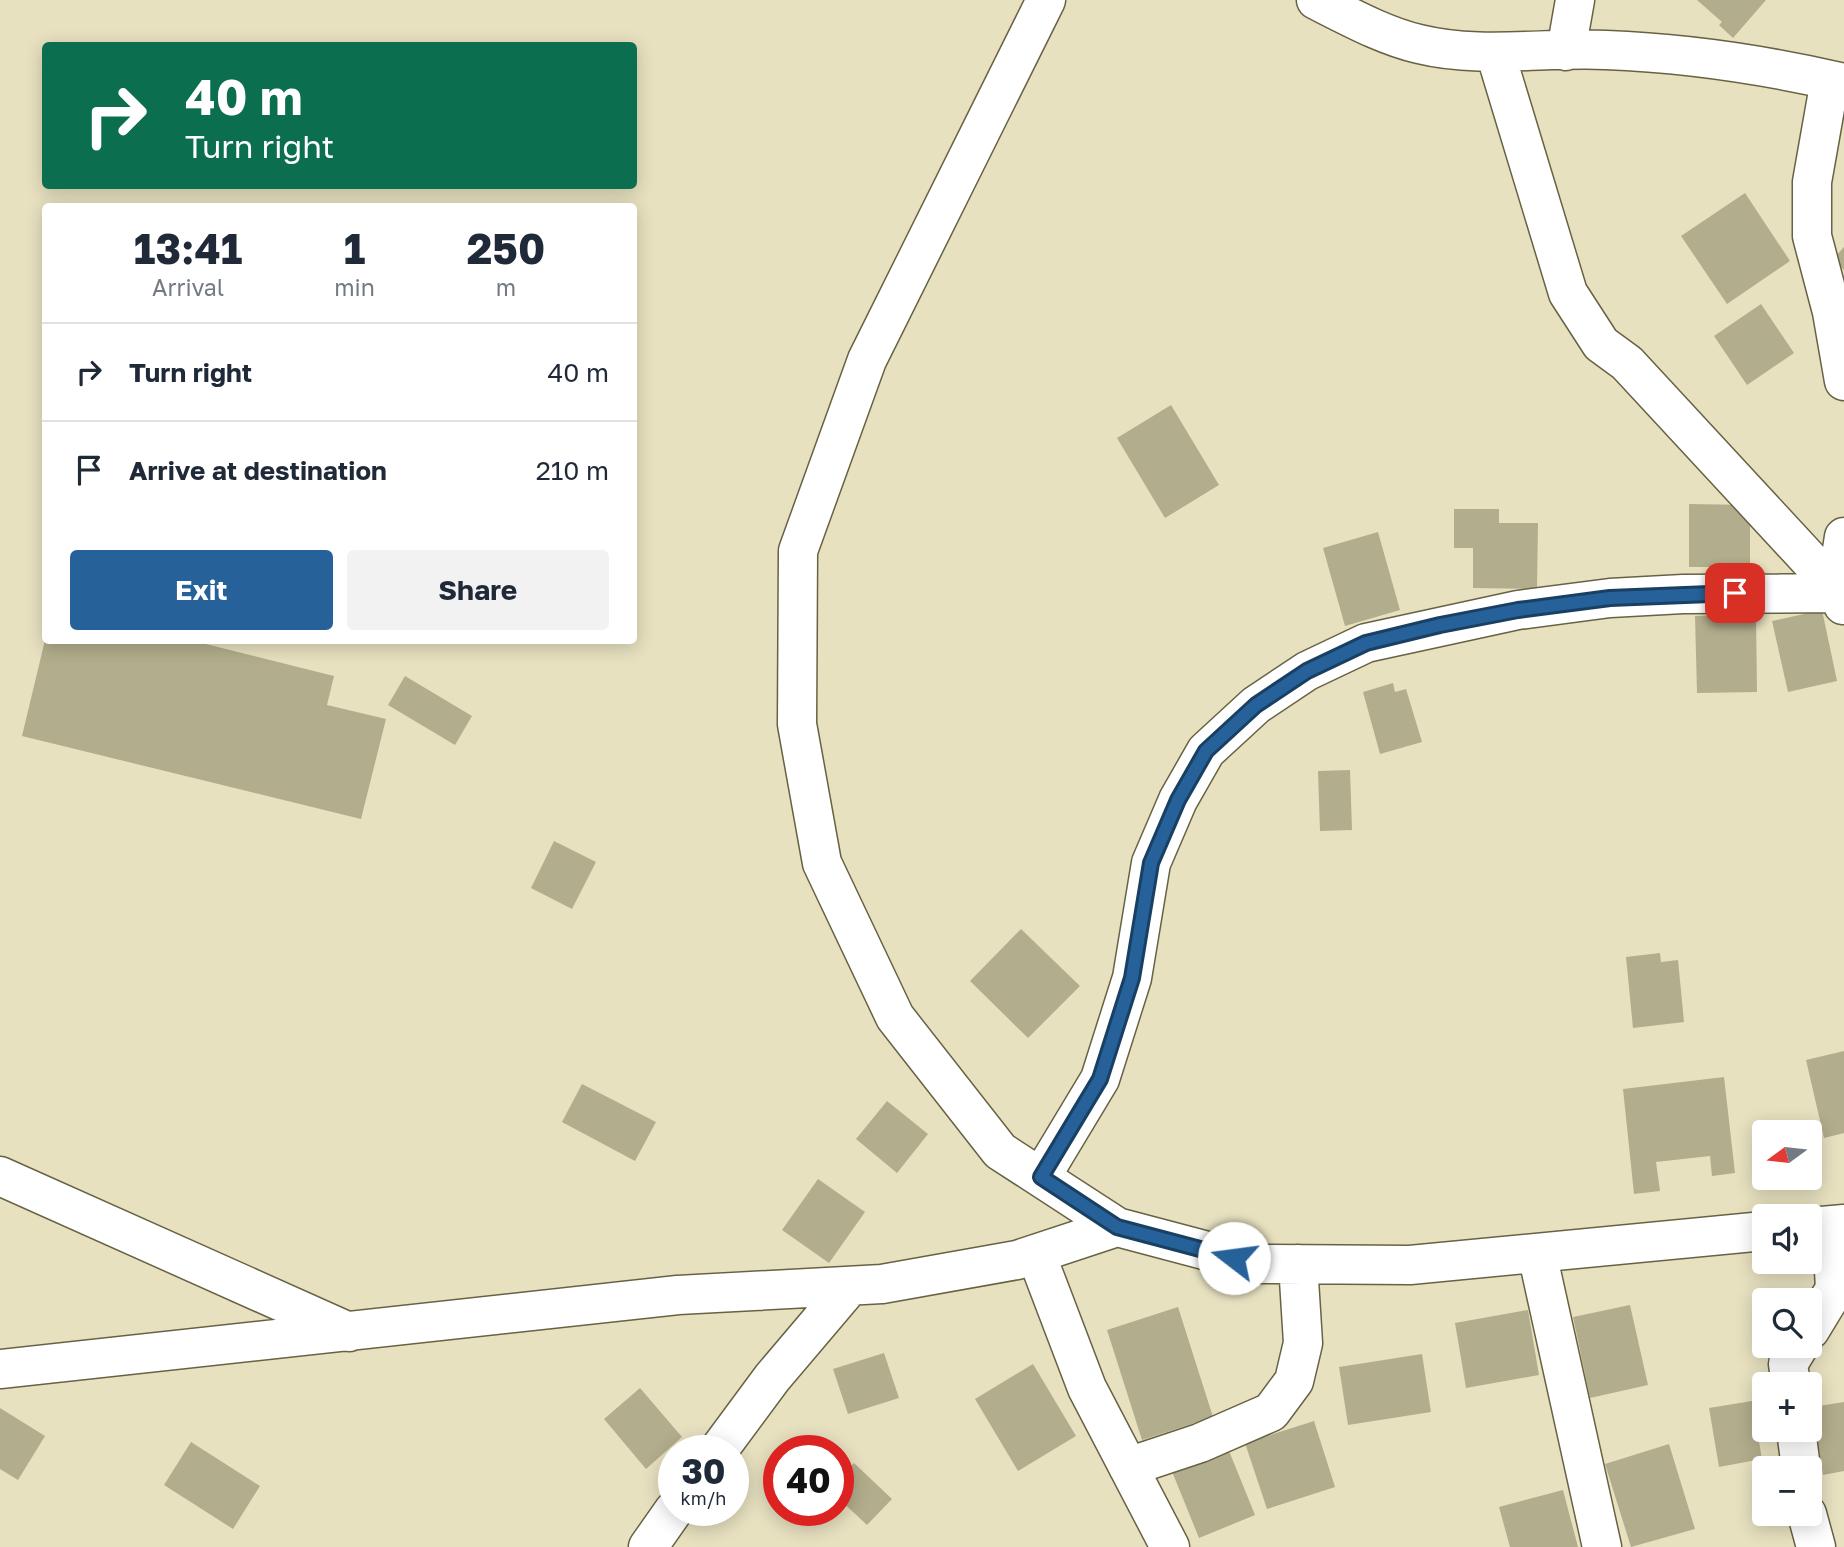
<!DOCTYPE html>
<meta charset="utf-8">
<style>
:root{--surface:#fff;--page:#f2f2f3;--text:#1f2937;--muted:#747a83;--line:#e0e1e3;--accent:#266299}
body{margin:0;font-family:"Golos Text",sans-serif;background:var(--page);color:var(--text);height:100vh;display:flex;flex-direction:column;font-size:26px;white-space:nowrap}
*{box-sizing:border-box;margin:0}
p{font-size:23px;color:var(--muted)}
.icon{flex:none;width:38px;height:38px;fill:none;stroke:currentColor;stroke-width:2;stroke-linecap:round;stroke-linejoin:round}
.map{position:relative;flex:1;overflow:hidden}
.drawer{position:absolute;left:42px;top:203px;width:595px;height:441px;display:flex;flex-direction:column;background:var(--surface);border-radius:7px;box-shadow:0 4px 18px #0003}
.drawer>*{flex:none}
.banner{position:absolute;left:42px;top:42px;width:595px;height:147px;border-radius:7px;box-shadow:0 4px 18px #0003;background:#0b6e4f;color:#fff;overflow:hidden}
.needle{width:46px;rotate:255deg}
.buttons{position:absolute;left:1752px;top:1120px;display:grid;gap:14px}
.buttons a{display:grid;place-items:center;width:70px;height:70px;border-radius:7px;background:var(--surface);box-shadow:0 4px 18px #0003;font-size:35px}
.speed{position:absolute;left:658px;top:1435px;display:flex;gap:14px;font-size:35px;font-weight:700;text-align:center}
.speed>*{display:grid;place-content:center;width:91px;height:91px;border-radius:50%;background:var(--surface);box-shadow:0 4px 18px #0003;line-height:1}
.speed small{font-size:18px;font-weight:400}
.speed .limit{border:10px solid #d22;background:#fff;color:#111}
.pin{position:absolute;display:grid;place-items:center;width:60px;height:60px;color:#fff;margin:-30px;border-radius:14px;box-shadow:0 4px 10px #0006}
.me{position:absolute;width:77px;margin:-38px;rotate:285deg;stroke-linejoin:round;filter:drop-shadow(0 0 5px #0008)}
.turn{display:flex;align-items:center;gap:24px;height:147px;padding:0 28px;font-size:32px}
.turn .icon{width:91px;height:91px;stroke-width:2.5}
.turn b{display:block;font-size:49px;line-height:60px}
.eta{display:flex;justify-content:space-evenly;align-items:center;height:119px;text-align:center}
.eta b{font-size:42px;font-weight:700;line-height:49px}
.cta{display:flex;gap:14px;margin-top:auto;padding:14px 28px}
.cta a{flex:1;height:80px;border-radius:7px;background:var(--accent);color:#fff;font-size:28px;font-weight:700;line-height:80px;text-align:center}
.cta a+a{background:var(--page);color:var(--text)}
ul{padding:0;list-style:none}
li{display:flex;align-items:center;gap:21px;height:98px;padding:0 28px;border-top:2px solid var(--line)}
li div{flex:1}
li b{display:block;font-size:26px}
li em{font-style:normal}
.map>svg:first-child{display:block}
.building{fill:#b2ad8c}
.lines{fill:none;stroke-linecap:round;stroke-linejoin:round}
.minor-casing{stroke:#676244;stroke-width:41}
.minor{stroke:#fff;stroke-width:38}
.route-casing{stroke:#194063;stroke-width:18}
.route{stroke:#266299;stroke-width:12}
</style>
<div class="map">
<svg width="1844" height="1547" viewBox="0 0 1844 1547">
<rect width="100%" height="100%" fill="#e7e1c0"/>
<!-- building -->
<path class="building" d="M 1697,0 L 1766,0 L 1733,38 L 1719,25 L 1722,22 Z
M 1745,193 L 1790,261 L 1727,304 L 1681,236 Z
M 1844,247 L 1844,270 L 1833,259 Z
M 1761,304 L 1794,353 L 1747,385 L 1714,336 Z
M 1171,405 L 1219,485 L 1165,518 L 1117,438 Z
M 1689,504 L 1750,505 L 1750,567 L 1689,567 Z
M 1454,509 L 1499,509 L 1499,523 L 1538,523 L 1537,589 L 1473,588 L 1473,548 L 1454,548 Z
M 1378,532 L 1400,610 L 1345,626 L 1323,548 Z
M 1822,610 L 1837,681 L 1788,692 L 1772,621 Z
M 1756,614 L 1757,692 L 1697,693 L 1695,616 Z
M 45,640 L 190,640 L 334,676 L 327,705 L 386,719 L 361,819 L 22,736 Z
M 405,676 L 472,716 L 455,745 L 388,705 Z
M 1393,683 L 1395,692 L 1406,689 L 1422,742 L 1380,754 L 1363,692 Z
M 1350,770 L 1352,830 L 1320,831 L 1318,771 Z
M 554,841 L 596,862 L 572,909 L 531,888 Z
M 1021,929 L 1080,986 L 1028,1038 L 970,981 Z
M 1660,953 L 1661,962 L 1678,960 L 1684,1022 L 1633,1028 L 1626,957 Z
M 1844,1051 L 1844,1133 L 1824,1138 L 1806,1060 Z
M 1724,1077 L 1735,1173 L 1712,1176 L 1710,1156 L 1656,1162 L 1660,1191 L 1634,1194 L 1623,1089 Z
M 582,1084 L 656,1122 L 635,1161 L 562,1122 Z
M 887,1101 L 928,1134 L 897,1173 L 856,1139 Z
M 818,1179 L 865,1212 L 829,1263 L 782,1230 Z
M 1630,1305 L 1648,1385 L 1590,1398 L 1573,1317 Z
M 1178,1307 L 1213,1417 L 1142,1440 L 1107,1330 Z
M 1528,1310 L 1539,1375 L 1466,1388 L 1455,1323 Z
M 884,1353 L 899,1398 L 848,1414 L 833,1369 Z
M 1422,1354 L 1431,1412 L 1348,1425 L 1339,1367 Z
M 1033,1364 L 1076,1436 L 1018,1471 L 975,1399 Z
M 640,1388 L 682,1437 L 646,1469 L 604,1419 Z
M 1752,1401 L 1762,1459 L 1719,1467 L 1709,1408 Z
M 1844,1402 L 1844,1471 L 1823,1475 L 1812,1407 Z
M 0,1408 L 45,1436 L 18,1480 L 0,1469 Z
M 1314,1421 L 1335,1487 L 1267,1509 L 1245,1443 Z
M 191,1442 L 260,1486 L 233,1529 L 164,1485 Z
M 1669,1444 L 1695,1529 L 1631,1547 L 1605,1464 Z
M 1227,1446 L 1255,1515 L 1199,1538 L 1171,1469 Z
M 854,1463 L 892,1499 L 867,1525 L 838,1498 L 838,1480 Z
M 1563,1490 L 1578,1547 L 1510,1547 L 1499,1507 Z"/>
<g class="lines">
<!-- minor casing -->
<g class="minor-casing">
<path id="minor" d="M 1046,0 L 867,360 L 798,551 L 797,724 L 822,863 L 895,1017 L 1000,1151 L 1117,1227 L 1257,1264 L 1410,1265 L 1764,1231
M 1316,0 C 1348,16 1384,36 1419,44 C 1480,59 1544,47 1606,50 C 1686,53 1766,65 1844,83
M 1566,51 L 1575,0
M 1495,52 L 1568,293 L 1601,344 L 1627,363 L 1840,593
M 1830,80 L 1812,182 L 1812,236 L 1832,312 L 1844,381
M 1843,605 L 1837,582 L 1844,537
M 0,1176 L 349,1332
M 1041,1177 L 1100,1079 L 1132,978 L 1151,863 L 1178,800 L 1206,751 L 1256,705 L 1307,671 L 1366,643 L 1518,610 L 1610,598 L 1683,594 L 1840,593
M 1810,1227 L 1844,1224
M 1537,1253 L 1602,1547
M 1036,1254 L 1087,1388 L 1170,1547
M 1810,1330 L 1835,1289 L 1833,1252 L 1844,1246
M 0,1369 L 678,1295 L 882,1284 L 1017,1260 L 1117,1227
M 1791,1384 L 1788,1364 L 1799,1346
M 1796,1430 L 1801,1468
M 718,1451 L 772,1378 L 850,1286
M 1128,1467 L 1200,1443 L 1271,1412 L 1294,1381 L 1303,1343 L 1298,1264
M 1807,1514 L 1816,1547
M 648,1547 L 674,1510"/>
</g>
<!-- minor -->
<use href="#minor" class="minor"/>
</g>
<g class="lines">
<!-- route casing -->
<g class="route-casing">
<path id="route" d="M 1234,1258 L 1117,1227 L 1041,1177 L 1100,1079 L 1132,978 L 1151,863 L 1178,800 L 1206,751 L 1256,705 L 1307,671 L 1366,643 L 1440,625 L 1518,610 L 1610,598 L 1735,593"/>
</g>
<!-- route -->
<use href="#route" class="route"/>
</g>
</svg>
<div class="buttons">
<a><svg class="needle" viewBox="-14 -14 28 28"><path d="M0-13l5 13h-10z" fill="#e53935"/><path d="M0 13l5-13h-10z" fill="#747a83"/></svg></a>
<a><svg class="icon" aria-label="sound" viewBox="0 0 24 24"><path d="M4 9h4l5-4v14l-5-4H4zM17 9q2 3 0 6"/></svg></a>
<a><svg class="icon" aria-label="search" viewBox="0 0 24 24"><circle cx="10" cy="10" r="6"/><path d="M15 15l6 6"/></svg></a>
<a>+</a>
<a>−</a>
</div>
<div class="speed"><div>30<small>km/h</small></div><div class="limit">40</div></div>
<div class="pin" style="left:1735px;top:593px;background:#d93025"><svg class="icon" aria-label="arrive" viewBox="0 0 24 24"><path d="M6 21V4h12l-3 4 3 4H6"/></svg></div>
<svg class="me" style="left:1234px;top:1258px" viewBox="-20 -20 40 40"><circle r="19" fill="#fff"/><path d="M0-13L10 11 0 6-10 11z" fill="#266299"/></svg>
<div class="banner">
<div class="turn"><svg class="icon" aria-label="right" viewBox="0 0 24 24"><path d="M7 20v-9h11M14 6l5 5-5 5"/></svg><div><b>40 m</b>Turn right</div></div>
</div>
<section class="drawer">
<div class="eta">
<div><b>13:41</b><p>Arrival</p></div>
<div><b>1</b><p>min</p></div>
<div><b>250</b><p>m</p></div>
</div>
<ul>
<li><svg class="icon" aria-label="right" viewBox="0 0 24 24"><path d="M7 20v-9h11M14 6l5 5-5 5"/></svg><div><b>Turn right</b></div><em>40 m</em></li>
<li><svg class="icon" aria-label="arrive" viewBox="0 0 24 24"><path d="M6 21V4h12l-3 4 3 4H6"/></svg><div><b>Arrive at destination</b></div><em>210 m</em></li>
</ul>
<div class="cta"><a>Exit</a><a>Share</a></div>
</section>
</div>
